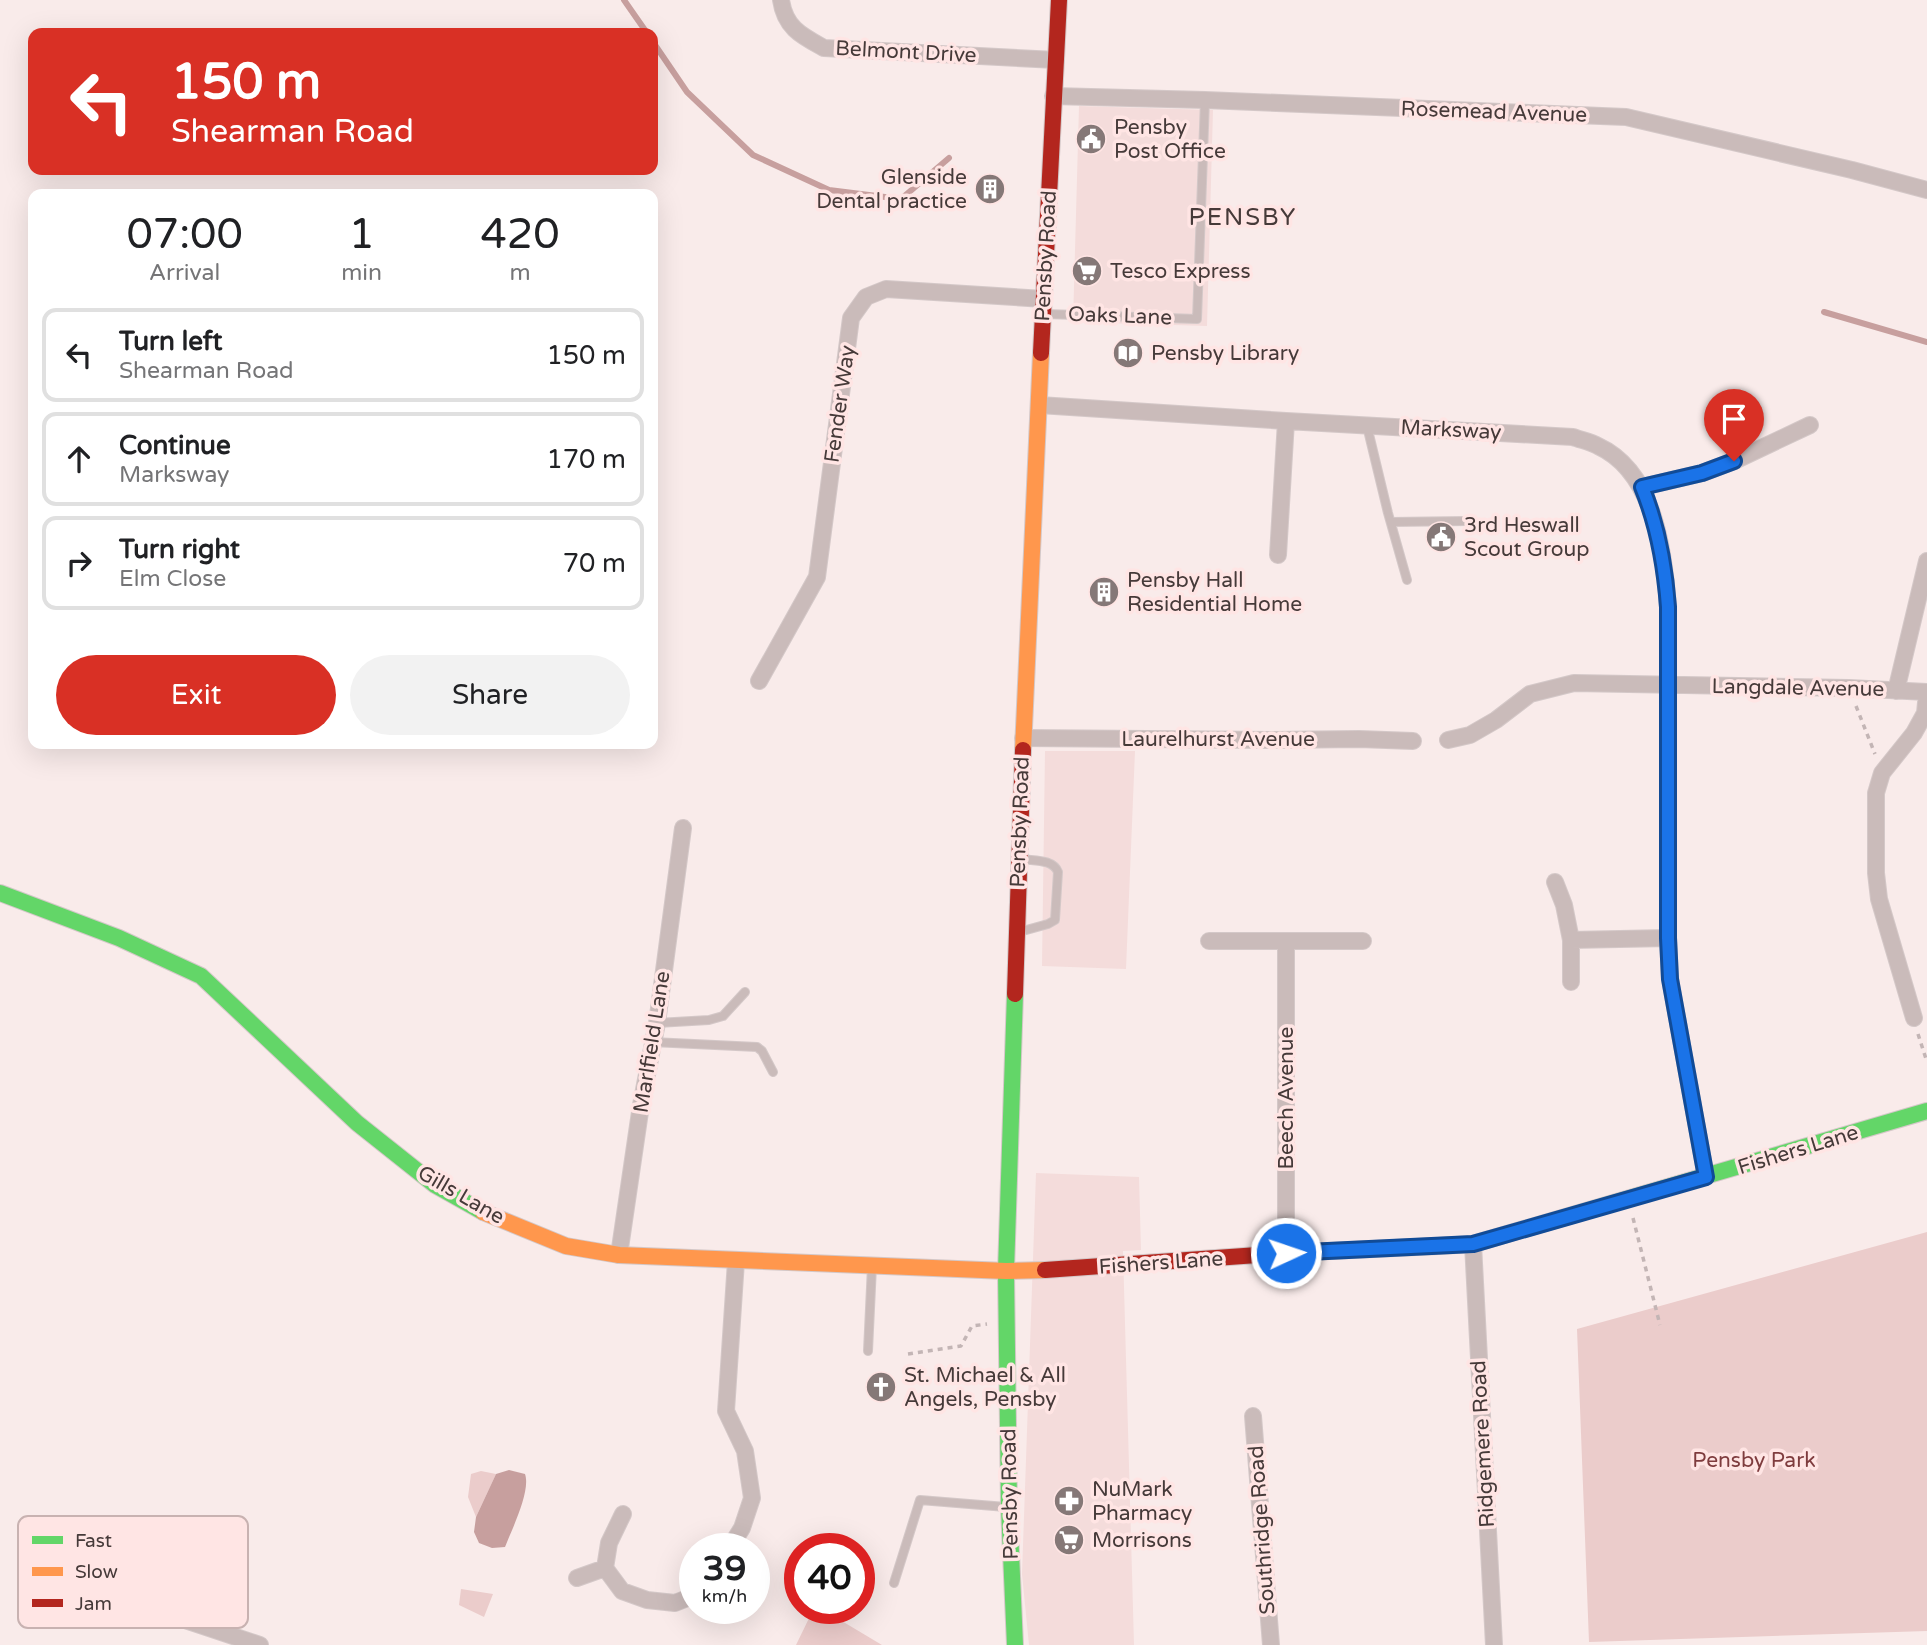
<!DOCTYPE html>
<style>
:root{--surface:#fff;--page:#f2f2f2;--text:#202124;--muted:#757577;--line:#e0e0e0;--accent:#d93025}
body{margin:0;font-family:"Varela Round",sans-serif;background:var(--page);color:var(--text);height:100vh;display:flex;flex-direction:column;font-size:26px;white-space:nowrap}
*{box-sizing:border-box;margin:0}
p{font-size:23px;color:var(--muted)}
.icon{flex:none;width:38px;height:38px;fill:none;stroke:currentColor;stroke-width:2;stroke-linecap:round;stroke-linejoin:round}
.map{position:relative;flex:1;overflow:hidden}
.sheet{position:absolute;left:28px;top:189px;width:630px;height:560px;display:flex;flex-direction:column;background:var(--surface);border-radius:14px;box-shadow:0 7px 28px #0002}
.sheet>*{flex:none}
.banner{position:absolute;left:28px;top:28px;width:630px;height:147px;border-radius:14px;box-shadow:0 7px 28px #0002;background:#d93025;color:#fff;overflow:hidden}
.speed{position:absolute;left:679px;top:1533px;display:flex;gap:14px;font-size:35px;font-weight:700;text-align:center}
.speed>*{display:grid;place-content:center;width:91px;height:91px;border-radius:50%;background:var(--surface);box-shadow:0 7px 28px #0002;line-height:1}
.speed small{font-size:18px;font-weight:400}
.speed .limit{border:10px solid #d22;background:#fff;color:#111}
.pin{position:absolute;display:grid;place-items:center;width:60px;height:60px;color:#fff;margin:-72px -30px;border-radius:50% 50% 50% 0;rotate:-45deg;box-shadow:0 0 7px #0007}
.pin .icon{rotate:45deg}
.me{position:absolute;width:77px;margin:-38px;rotate:87deg;stroke-linejoin:round;filter:drop-shadow(0 0 5px #0008)}
.turn{display:flex;align-items:center;gap:24px;height:147px;padding:0 28px;font-size:32px}
.turn .icon{width:91px;height:91px;stroke-width:2.5}
.turn b{display:block;font-size:49px;line-height:60px}
.eta{display:flex;justify-content:space-evenly;align-items:center;height:119px;text-align:center}
.eta b{font-size:42px;font-weight:600;line-height:49px}
.button{display:flex;gap:14px;margin-top:auto;padding:14px 28px}
.button a{flex:1;height:80px;border-radius:42px;background:var(--accent);color:#fff;font-size:28px;font-weight:600;line-height:80px;text-align:center}
.button a+a{background:var(--page);color:var(--text)}
ul{padding:0;list-style:none}
li{display:flex;align-items:center;gap:21px;height:94px;margin:0 14px 10px;padding:0 14px;border:4px solid var(--line);border-radius:14px}
li div{flex:1}
li b{display:block;font-size:26px}
li em{font-style:normal}
.map>svg:first-child{display:block}
.built{fill:#f4dcdb}
.green{fill:#ebcccb}
.water{fill:#c79f9e}
.lines{fill:none;stroke-linecap:round;stroke-linejoin:round}
.stream{stroke:#c79f9e;stroke-width:6}
.lane-casing{stroke:#d4c8c8;stroke-width:10}
.street-casing{stroke:#d4c8c8;stroke-width:18}
.fast-casing{stroke:#d4c8c8;stroke-width:18}
.slow-casing{stroke:#d4c8c8;stroke-width:18}
.jam-casing{stroke:#d4c8c8;stroke-width:18}
.path{stroke:#c3b5b5;stroke-width:3.5;stroke-dasharray:5 5;stroke-linecap:butt}
.lane{stroke:#cabbba;stroke-width:8}
.street{stroke:#cabbba;stroke-width:16}
.fast{stroke:#63d668;stroke-width:16}
.slow{stroke:#ff974d;stroke-width:16}
.jam{stroke:#b3261e;stroke-width:16}
.route-casing{stroke:#114b97;stroke-width:18}
.route{stroke:#1a73e8;stroke-width:12}
.labels{text-anchor:middle;dominant-baseline:central;stroke-width:7;stroke-linejoin:round;paint-order:stroke}
.street-label{font-size:21px;fill:#463a39;stroke:#ffe5e4}
.poi-label{font-size:21px;fill:#463a39;stroke:#ffe5e4;text-anchor:start}
.park-label{font-size:21px;fill:#7f3c3e;stroke:#ffe5e4}
.quarter-label{font-size:24px;letter-spacing:2px;fill:#463a39;stroke:#ffe5e4}
.key{fill:#ffe5e4;stroke:#c8b2b1;stroke-width:2}
.key-label{font-size:19px;fill:#463a39}
</style>
<div class="map">
<svg width="1927" height="1645" viewBox="0 0 1927 1645">
<rect width="100%" height="100%" fill="#f9ebea"/>
<!-- built -->
<path class="built" d="M 1079,106 L 1213,110 L 1207,326 L 1073,322 Z
M 1045,751 L 1135,751 L 1126,969 L 1042,966 Z
M 1036,1173 L 1139,1177 L 1141,1250 L 1123,1251 L 1134,1645 L 1029,1645 L 1022,1574 Z"/>
<!-- green -->
<path class="green" d="M 1927,1232 L 1927,1631 L 1589,1642 L 1577,1329 Z
M 481,1471 L 496,1474 L 476,1517 L 468,1497 L 471,1474 Z
M 461,1589 L 493,1594 L 484,1617 L 459,1605 Z
M 814,1608 L 820,1608 L 882,1645 L 796,1645 Z"/>
<!-- water -->
<path class="water" d="M 509,1470 L 525,1474 C 531,1491 512,1529 505,1547 L 492,1548 L 479,1543 L 474,1532 L 476,1517 L 496,1474 Z"/>
<g class="lines">
<!-- stream -->
<path class="stream" d="M 624,0 L 647,33
M 653,42 L 687,92 L 753,155 L 829,190 L 901,199 L 949,158
M 1824,312 L 1927,342"/>
<!-- lane casing -->
<g class="lane-casing">
<path id="lane" d="M 1046,314 L 1197,319 L 1205,100
M 1367,426 L 1388,513 L 1407,580
M 1391,522 L 1467,521
M 1019,932 L 1048,924 L 1055,920 L 1058,872 C 1053,859 1035,861 1022,859
M 657,1023 L 709,1020 L 723,1016 L 745,992
M 652,1042 L 757,1047 L 762,1051 L 773,1072
M 868,1351 L 872,1266
M 894,1583 L 920,1500 L 1006,1507"/>
</g>
<!-- street casing -->
<g class="street-casing">
<path id="street" d="M 781,0 C 785,28 802,36 824,48 L 1056,60
M 1053,96 L 1205,100 L 1626,117 L 1852,170 L 1927,190
M 1039,405 L 1286,421 L 1573,437 C 1581,440 1591,442 1598,446 C 1655,472 1664,553 1668,607 L 1668,938 L 1670,979 L 1706,1177
M 1642,487 L 1702,473 L 1734,461 L 1810,425
M 1278,555 L 1286,421
M 759,681 L 817,577 L 851,318 L 866,297 L 886,289 L 1044,299
M 1896,691 L 1927,561
M 1023,738 L 1273,740 L 1359,739 L 1413,741
M 1448,740 L 1470,735 L 1496,720 L 1530,694 L 1574,683 L 1849,688 L 1927,692 L 1925,713 L 1914,733 L 1882,773 L 1876,793 L 1876,873 L 1879,899 L 1914,1018
M 1555,882 L 1564,905 L 1571,940 L 1571,982
M 1571,940 L 1668,938
M 1209,941 L 1363,941
M 1286,942 L 1286,1253
M 1473,1244 L 1494,1645
M 619,1255 L 641,1105 L 657,1023 L 683,828
M 1253,1416 L 1271,1645
M 623,1514 L 609,1543 L 605,1568 L 622,1591 L 647,1600 L 675,1603 L 695,1595
M 729,1549 L 742,1528 L 752,1498 L 745,1451 L 726,1411 L 736,1261
M 577,1578 L 605,1568
M 101,1592 L 260,1645"/>
</g>
<!-- fast casing -->
<g class="fast-casing">
<path id="fast" d="M 0,893 L 119,938 L 201,976 L 357,1123 L 435,1185 L 483,1212
M 1015,994 L 1006,1271 L 1009,1507 L 1015,1645
M 1438,1246 L 1473,1244 L 1927,1111"/>
</g>
<!-- slow casing -->
<g class="slow-casing">
<path id="slow" d="M 1023,750 L 1041,353
M 483,1212 L 566,1246 L 619,1255 L 1006,1271 L 1045,1270"/>
</g>
<!-- jam casing -->
<g class="jam-casing">
<path id="jam" d="M 1041,353 L 1059,0
M 1015,994 L 1023,750
M 1045,1270 L 1286,1253 L 1438,1246"/>
</g>
<!-- path -->
<path class="path" d="M 1856,706 L 1875,754
M 1918,1034 L 1927,1062
M 1633,1218 L 1660,1325
M 908,1354 L 961,1346 L 972,1326 L 987,1324"/>
<!-- lane -->
<use href="#lane" class="lane"/>
<!-- street -->
<use href="#street" class="street"/>
<!-- fast -->
<use href="#fast" class="fast"/>
<!-- slow -->
<use href="#slow" class="slow"/>
<!-- jam -->
<use href="#jam" class="jam"/>
</g>
<g class="lines">
<!-- route casing -->
<g class="route-casing">
<path id="route" d="M 1286,1253 L 1473,1244 L 1706,1177 L 1670,979 L 1668,938 L 1668,607 C 1665,566 1658,526 1642,487 L 1702,473 L 1734,461"/>
</g>
<!-- route -->
<use href="#route" class="route"/>
</g>
<!-- icons -->
<defs>
<g id="civic-disc" transform="scale(1.575)"><circle r="9.5" fill="#857877" stroke="#ffe5e4"/><path d="M-.6-6.5H3V-4.5H.6V-3L4-1V1h2V6H-6V1h2V-1L-.6-3ZM-1.2 2.5V6h2.4V2.5Z" fill="#fff"/></g>
<g id="building-disc" transform="scale(1.575)"><circle r="9.5" fill="#857877" stroke="#ffe5e4"/><path d="M-4-6H4V6H1V3H-1V6H-4ZM-2.5-4.3h1.7v1.8h-1.7ZM.8-4.3h1.7v1.8H.8ZM-2.5-1h1.7V.8h-1.7ZM.8-1h1.7V.8H.8Z" fill="#fff"/></g>
<g id="supermarket-disc" transform="scale(1.575)"><circle r="9.5" fill="#857877" stroke="#ffe5e4"/><path d="M-6-5.5h2.5l.6 2H6L4.5 2H-2.5L-4.4-4H-6ZM-1.5 3.2a1.3 1.3 0 1 0 .1 0ZM3 3.2a1.3 1.3 0 1 0 .1 0Z" fill="#fff"/></g>
<g id="library-disc" transform="scale(1.575)"><circle r="9.5" fill="#857877" stroke="#ffe5e4"/><path d="M-6-4Q-3-5.5-.7-3.5V5Q-3 3-6 4ZM6-4Q3-5.5 .7-3.5V5Q3 3 6 4Z" fill="#fff"/></g>
<g id="church-disc" transform="scale(1.575)"><circle r="9.5" fill="#857877" stroke="#ffe5e4"/><path d="M-1.2-6h2.4v3.5h3.3v2.4h-3.3V6h-2.4V-.1h-3.3v-2.4h3.3Z" fill="#fff"/></g>
<g id="pharmacy-disc" transform="scale(1.575)"><circle r="9.5" fill="#857877" stroke="#ffe5e4"/><path d="M-2-6h4v4h4v4h-4v4h-4v-4h-4v-4h4Z" fill="#fff"/></g>
</defs>
<g fill-rule="evenodd">
<use href="#civic-disc" x="1091" y="139"/>
<use href="#building-disc" x="990" y="189"/>
<use href="#supermarket-disc" x="1087" y="271"/>
<use href="#library-disc" x="1128" y="353"/>
<use href="#civic-disc" x="1441" y="537"/>
<use href="#building-disc" x="1104" y="592"/>
<use href="#church-disc" x="881" y="1387"/>
<use href="#pharmacy-disc" x="1069" y="1501"/>
<use href="#supermarket-disc" x="1069" y="1540"/>
</g>
<g class="labels">
<!-- street labels -->
<g class="street-label">
<text transform="translate(906 52) rotate(3)">Belmont Drive</text>
<text transform="translate(1494 112) rotate(2)">Rosemead Avenue</text>
<text transform="translate(1046 256) rotate(-87)">Pensby Road</text>
<text transform="translate(1120 316) rotate(2)">Oaks Lane</text>
<text transform="translate(840 404) rotate(-82)">Fender Way</text>
<text transform="translate(1451 430) rotate(3)">Marksway</text>
<text transform="translate(1798 688) rotate(1)">Langdale Avenue</text>
<text x="1218" y="739">Laurelhurst Avenue</text>
<text transform="translate(1020 822) rotate(-88)">Pensby Road</text>
<text transform="translate(652 1042) rotate(-81)">Marlfield Lane</text>
<text transform="translate(1286 1098) rotate(-90)">Beech Avenue</text>
<text transform="translate(1798 1150) rotate(-17)">Fishers Lane</text>
<text transform="translate(461 1195) rotate(30)">Gills Lane</text>
<text transform="translate(1161 1263) rotate(-4)">Fishers Lane</text>
<text transform="translate(1483 1444) rotate(-93)">Ridgemere Road</text>
<text transform="translate(1010 1494) rotate(-91)">Pensby Road</text>
<text transform="translate(1262 1530) rotate(-94)">Southridge Road</text>
</g>
<!-- poi labels -->
<g class="poi-label">
<text x="1114" y="127">Pensby<tspan x="1114" dy="24">Post Office</tspan></text>
<text x="967" y="177" text-anchor="end">Glenside<tspan x="967" dy="24">Dental practice</tspan></text>
<text x="1110" y="271">Tesco Express</text>
<text x="1151" y="353">Pensby Library</text>
<text x="1464" y="525">3rd Heswall<tspan x="1464" dy="24">Scout Group</tspan></text>
<text x="1127" y="580">Pensby Hall<tspan x="1127" dy="24">Residential Home</tspan></text>
<text x="904" y="1375">St. Michael &amp; All<tspan x="904" dy="24">Angels, Pensby</tspan></text>
<text x="1092" y="1489">NuMark<tspan x="1092" dy="24">Pharmacy</tspan></text>
<text x="1092" y="1540">Morrisons</text>
</g>
<!-- park labels -->
<g class="park-label">
<text x="1754" y="1460">Pensby Park</text>
</g>
<!-- quarter labels -->
<g class="quarter-label">
<text x="1243" y="217">PENSBY</text>
</g>
</g>
<!-- legend -->
<rect x="18" y="1516" width="230" height="112" rx="10" class="key"/>
<rect x="32" y="1536" width="31" height="8" fill="#63d668"/>
<rect x="32" y="1567" width="31" height="9" fill="#ff974d"/>
<rect x="32" y="1599" width="31" height="8" fill="#b3261e"/>
<g class="key-label">
<text x="75" y="1547">Fast</text>
<text x="75" y="1578">Slow</text>
<text x="75" y="1610">Jam</text>
</g>
</svg>
<div class="speed"><div>39<small>km/h</small></div><div class="limit">40</div></div>
<div class="pin" style="left:1734px;top:461px;background:#d93025"><svg class="icon" aria-label="arrive" viewBox="0 0 24 24"><path d="M6 21V4h12l-3 4 3 4H6"/></svg></div>
<svg class="me" style="left:1286px;top:1253px" viewBox="-20 -20 40 40"><circle r="17" fill="#1a73e8" stroke="#fff" stroke-width="3"/><path d="M0-11L8 9 0 5-8 9z" fill="#fff"/></svg>
<div class="banner">
<div class="turn"><svg class="icon" aria-label="left" viewBox="0 0 24 24"><path d="M17 20v-9H6M10 6l-5 5 5 5"/></svg><div><b>150 m</b>Shearman Road</div></div>
</div>
<section class="sheet">
<div class="eta">
<div><b>07:00</b><p>Arrival</p></div>
<div><b>1</b><p>min</p></div>
<div><b>420</b><p>m</p></div>
</div>
<ul>
<li><svg class="icon" aria-label="left" viewBox="0 0 24 24"><path d="M17 20v-9H6M10 6l-5 5 5 5"/></svg><div><b>Turn left</b><p>Shearman Road</p></div><em>150 m</em></li>
<li><svg class="icon" aria-label="ahead" viewBox="0 0 24 24"><path d="M12 20V5M6 11l6-6 6 6"/></svg><div><b>Continue</b><p>Marksway</p></div><em>170 m</em></li>
<li><svg class="icon" aria-label="right" viewBox="0 0 24 24"><path d="M7 20v-9h11M14 6l5 5-5 5"/></svg><div><b>Turn right</b><p>Elm Close</p></div><em>70 m</em></li>
</ul>
<div class="button"><a>Exit</a><a>Share</a></div>
</section>
</div>
